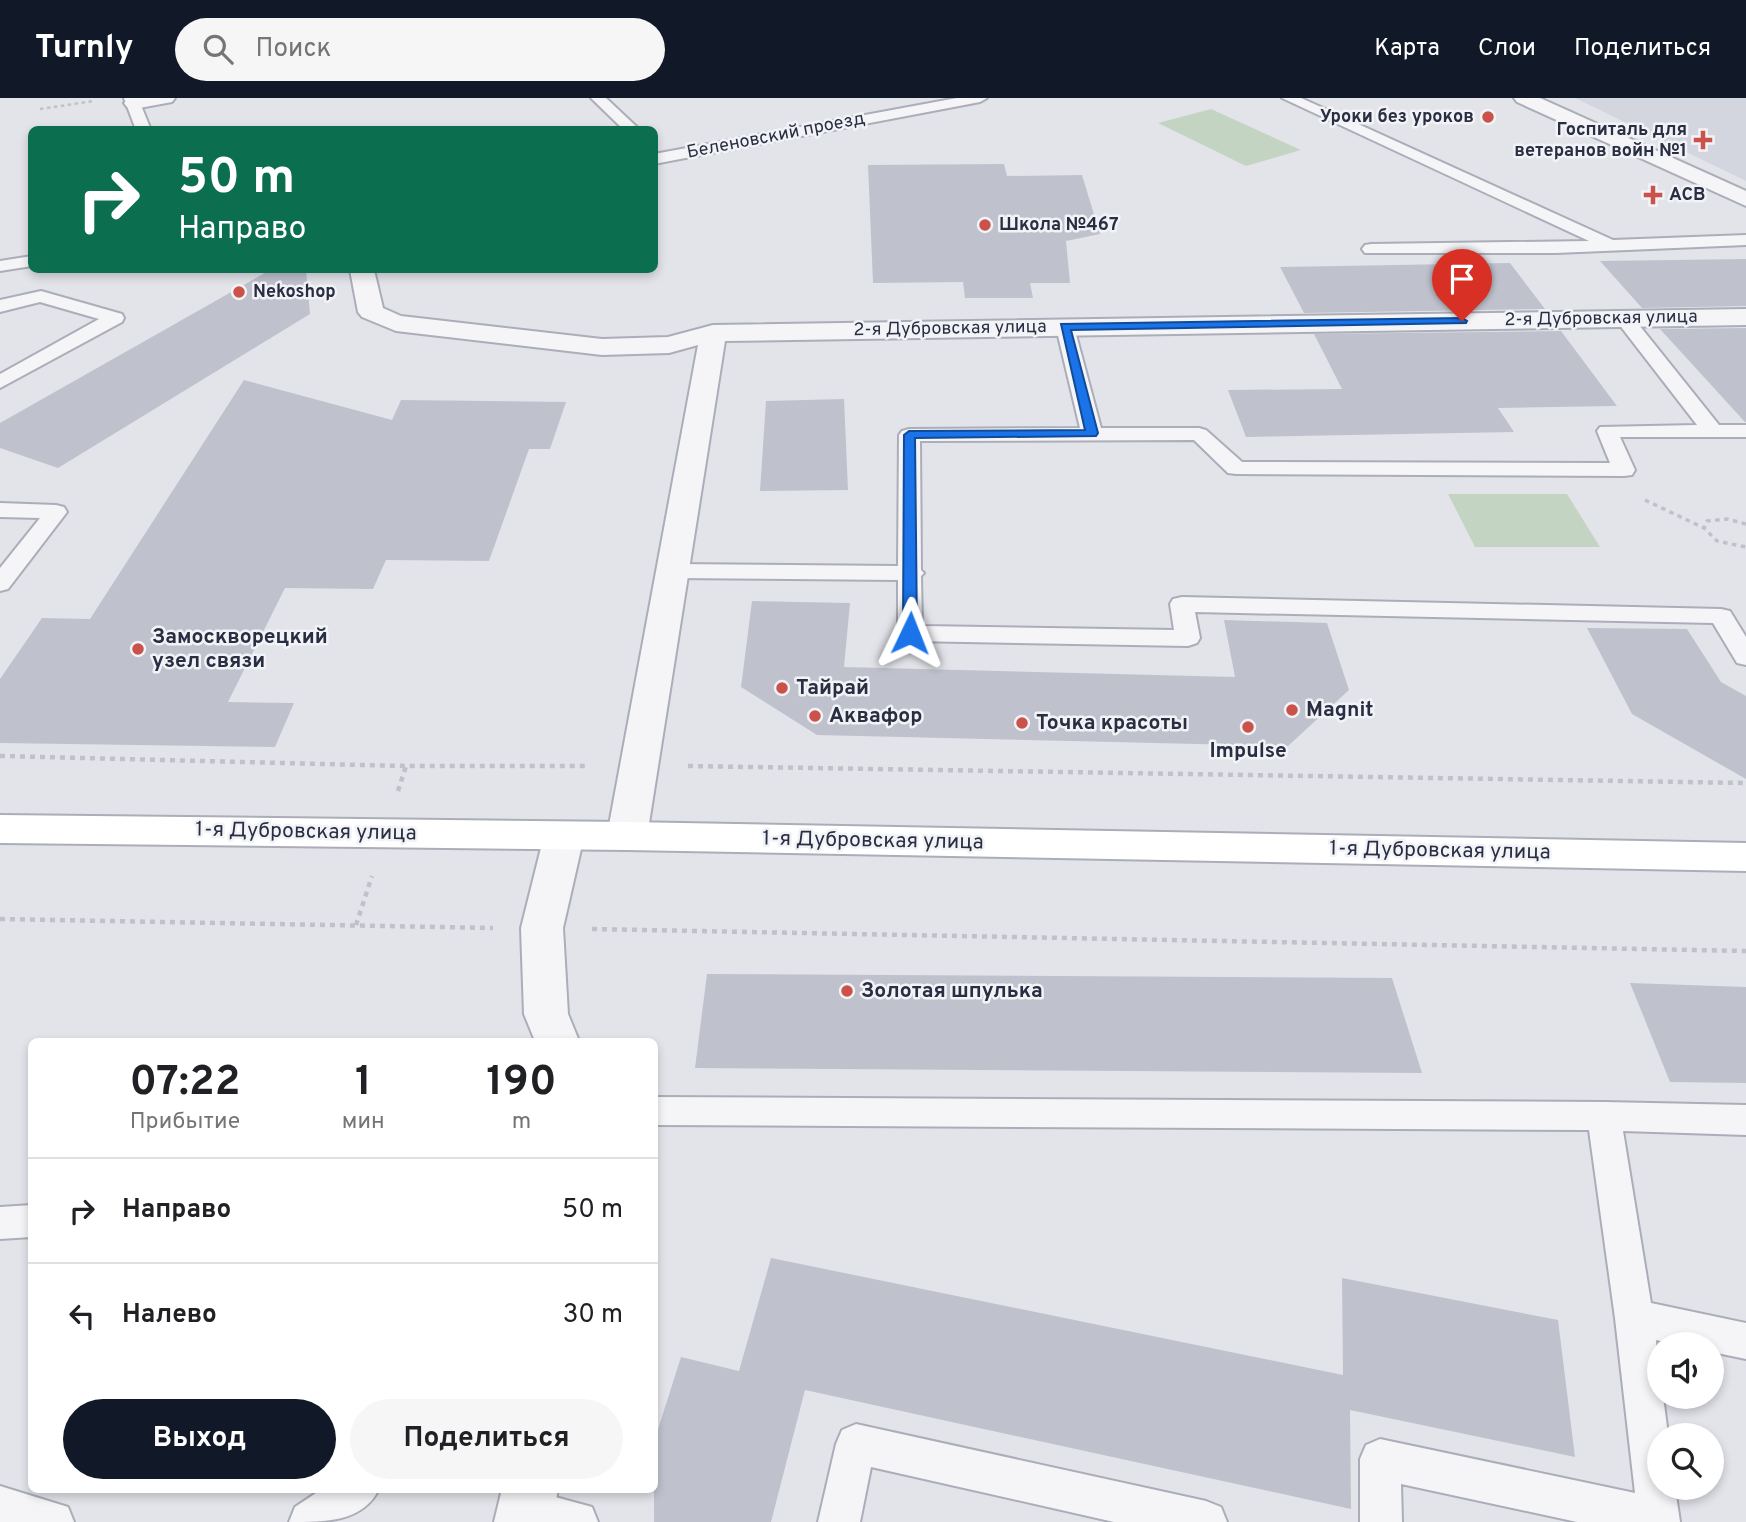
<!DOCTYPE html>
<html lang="ru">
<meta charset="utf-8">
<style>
:root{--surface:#fff;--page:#f6f6f6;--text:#202124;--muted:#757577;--line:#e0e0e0;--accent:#111827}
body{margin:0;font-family:Overpass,sans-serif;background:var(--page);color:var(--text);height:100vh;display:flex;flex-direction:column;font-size:26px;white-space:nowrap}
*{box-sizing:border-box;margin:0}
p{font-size:23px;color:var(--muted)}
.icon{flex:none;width:38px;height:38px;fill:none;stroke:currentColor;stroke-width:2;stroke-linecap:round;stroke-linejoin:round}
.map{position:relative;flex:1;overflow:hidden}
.side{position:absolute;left:28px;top:940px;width:630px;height:455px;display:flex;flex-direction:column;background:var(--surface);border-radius:10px;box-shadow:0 4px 10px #0003}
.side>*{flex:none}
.guide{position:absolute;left:28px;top:28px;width:630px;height:147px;border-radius:10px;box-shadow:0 4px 10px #0003;background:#0b6e4f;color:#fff;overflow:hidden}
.fabs{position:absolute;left:1647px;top:1234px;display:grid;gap:14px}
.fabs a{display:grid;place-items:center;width:77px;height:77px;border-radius:50%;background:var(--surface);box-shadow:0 4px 10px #0003;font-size:35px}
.pin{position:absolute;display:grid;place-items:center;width:60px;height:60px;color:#fff;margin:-72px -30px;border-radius:50% 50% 50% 0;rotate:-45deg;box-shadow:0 0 7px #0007}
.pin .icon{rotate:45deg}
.me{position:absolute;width:77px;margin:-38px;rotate:2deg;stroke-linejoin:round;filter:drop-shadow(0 0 5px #0008)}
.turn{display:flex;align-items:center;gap:24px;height:147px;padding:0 35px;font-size:32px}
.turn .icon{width:91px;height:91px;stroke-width:2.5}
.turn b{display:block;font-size:49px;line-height:60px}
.eta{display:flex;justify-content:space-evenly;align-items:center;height:119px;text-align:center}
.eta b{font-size:42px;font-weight:700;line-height:49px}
.action{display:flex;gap:14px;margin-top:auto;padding:14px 35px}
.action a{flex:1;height:80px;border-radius:42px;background:var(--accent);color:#fff;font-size:28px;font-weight:700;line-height:80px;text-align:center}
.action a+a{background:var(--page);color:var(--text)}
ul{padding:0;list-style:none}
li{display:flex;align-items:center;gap:21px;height:105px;padding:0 35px;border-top:2px solid var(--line)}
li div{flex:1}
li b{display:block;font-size:26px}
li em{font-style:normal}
header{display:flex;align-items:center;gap:42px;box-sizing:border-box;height:98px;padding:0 35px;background:var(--accent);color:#fff}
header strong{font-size:33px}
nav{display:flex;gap:38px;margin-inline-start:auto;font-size:24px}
.search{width:490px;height:63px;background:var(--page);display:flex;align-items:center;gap:18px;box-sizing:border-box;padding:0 24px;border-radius:38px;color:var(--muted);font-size:26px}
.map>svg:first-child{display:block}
.built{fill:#d4d6df}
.green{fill:#c4d4c3}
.building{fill:#bfc2cd}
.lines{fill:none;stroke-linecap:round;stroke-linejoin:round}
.service-casing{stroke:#abadb8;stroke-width:4}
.minor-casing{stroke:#abadb8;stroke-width:4}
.secondary-casing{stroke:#abadb8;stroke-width:4}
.path-far2{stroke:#c0c1c9;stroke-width:2.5;stroke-dasharray:3.5 3.5;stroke-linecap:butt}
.path-far1{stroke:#c0c1c9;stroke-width:3.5;stroke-dasharray:4.5 4.5;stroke-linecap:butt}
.path{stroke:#c0c1c9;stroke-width:4.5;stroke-dasharray:5 5;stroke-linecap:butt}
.service{fill:#f5f5f8;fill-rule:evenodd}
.minor{fill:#f5f5f8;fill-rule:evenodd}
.secondary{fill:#fff;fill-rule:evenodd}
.route{fill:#1a73e8;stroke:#114b97;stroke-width:2}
.poi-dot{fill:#cb514b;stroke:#f2f3f7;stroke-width:2.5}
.labels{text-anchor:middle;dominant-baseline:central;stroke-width:5;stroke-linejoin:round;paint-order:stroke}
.far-poi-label{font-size:18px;font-weight:bold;fill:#2a2e42;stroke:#f2f3f7;text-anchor:start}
.far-street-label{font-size:18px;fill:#2a2e42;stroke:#f2f3f7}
.poi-label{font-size:21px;font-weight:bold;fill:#2a2e42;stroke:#f2f3f7;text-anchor:start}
.street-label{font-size:21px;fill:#2a2e42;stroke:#f2f3f7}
</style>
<header>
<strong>Turnly</strong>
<div class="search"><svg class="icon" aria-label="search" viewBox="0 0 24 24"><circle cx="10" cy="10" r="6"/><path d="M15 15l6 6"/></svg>Поиск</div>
<nav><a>Карта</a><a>Слои</a><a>Поделиться</a></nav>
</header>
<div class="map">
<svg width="1746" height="1424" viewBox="0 0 1746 1424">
<rect width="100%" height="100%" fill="#e2e4ea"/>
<!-- built -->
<path class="built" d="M 1575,0 L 1746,0 L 1746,83 Z"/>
<!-- green -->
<path class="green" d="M 1211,11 L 1301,52 L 1246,68 L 1158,25 Z
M 1448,396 L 1567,396 L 1600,449 L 1475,449 Z"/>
<!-- building -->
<path class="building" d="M 1004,66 L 1007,78 L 1082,77 L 1100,136 L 1066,143 L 1070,185 L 1030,185 L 1033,200 L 965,200 L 963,184 L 873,185 L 868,67 Z
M 1746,161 L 1746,208 L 1642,210 L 1600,163 Z
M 1510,165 L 1545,211 L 1304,215 L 1280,169 Z
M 270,172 L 306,172 L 310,216 L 58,370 L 0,350 L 0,325 Z
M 1746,230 L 1746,324 L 1745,324 L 1660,231 Z
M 1561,233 L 1617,308 L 1498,310 L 1514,334 L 1246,339 L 1228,292 L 1342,291 L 1314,236 Z
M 244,282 L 392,322 L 401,302 L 566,304 L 550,351 L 529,351 L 489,463 L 386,462 L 373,491 L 285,490 L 228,604 L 294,605 L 275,649 L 0,645 L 0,581 L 42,520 L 90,521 Z
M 844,301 L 848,392 L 760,393 L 766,303 Z
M 752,503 L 850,505 L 844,569 L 1235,579 L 1224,522 L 1327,525 L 1349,592 L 1288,648 L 817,637 L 741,589 Z
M 1587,530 L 1687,531 L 1721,584 L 1746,598 L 1746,681 L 1632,616 Z
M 707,876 L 1392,880 L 1422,975 L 695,970 Z
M 1630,885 L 1746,889 L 1746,985 L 1670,984 Z
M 771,1160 L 1343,1277 L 1342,1180 L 1558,1222 L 1575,1359 L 1350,1312 L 1351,1411 L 805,1292 L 771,1424 L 654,1424 L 654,1344 L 681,1259 L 739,1273 Z"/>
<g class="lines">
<!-- service casing -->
<g class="service-casing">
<path id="service" d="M 124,0 L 138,0 L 151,32 L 136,32 Z
M 591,0 L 606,0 L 640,32 L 624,32 Z
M 957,0 L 987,0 L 980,4 L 654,66 L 654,56 Z
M 1282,0 L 1301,0 L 1613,142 L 1746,137 L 1746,147 L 1556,155 L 1365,155 L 1362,151 L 1365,147 L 1371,146 L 1589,143 Z
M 32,158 L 32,168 L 0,173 L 0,163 Z
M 41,193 L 122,216 L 124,220 L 122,224 L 0,290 L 0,276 L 99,221 L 40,204 L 0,214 L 0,202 Z
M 1624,215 L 1631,217 L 1719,327 L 1746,327 L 1746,339 L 1620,339 L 1635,372 L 1632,377 L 1624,378 L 1236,376 L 1228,375 L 1194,342 L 920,343 L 921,472 L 924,475 L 921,478 L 922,528 L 1174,532 L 1170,506 L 1173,501 L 1182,499 L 1721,511 L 1730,513 L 1746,539 L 1746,567 L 1737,565 L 1713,525 L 1195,514 L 1200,540 L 1197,545 L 1188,548 L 910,543 L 901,540 L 898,535 L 898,482 L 672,480 L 664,478 L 660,473 L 664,468 L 672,466 L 898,468 L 899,337 L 902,333 L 909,331 L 1080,330 L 1056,229 L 1065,223 L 1074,229 L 1101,330 L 1199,330 L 1206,332 L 1242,364 L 1610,365 L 1597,333 L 1600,329 L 1697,327 L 1615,221 Z
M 0,405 L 56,407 L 64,409 L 67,414 L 8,491 L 0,493 L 0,470 L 40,420 L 0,419 Z
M 654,999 L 1604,1004 L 1746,1007 L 1746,1037 L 1623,1033 L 1651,1205 L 1746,1225 L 1746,1261 L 1712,1254 L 1712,1246 L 1673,1246 L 1656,1242 L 1659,1298 L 1663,1298 L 1668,1337 L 1659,1337 L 1659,1390 L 1675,1390 L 1680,1424 L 1577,1424 L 1401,1386 L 1402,1424 L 1360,1424 L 1360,1361 L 1366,1347 L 1380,1341 L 1635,1395 L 1615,1220 L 1589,1032 L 654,1027 Z
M 32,1107 L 32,1139 L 0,1141 L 0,1109 Z
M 856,1326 L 1206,1403 L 1221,1409 L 1227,1424 L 1114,1424 L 871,1369 L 860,1424 L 818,1424 L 836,1346 L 842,1332 Z
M 0,1388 L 68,1409 L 74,1424 L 0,1424 Z
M 322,1391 L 379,1391 C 363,1424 326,1424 289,1424 L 295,1409 Z
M 526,1391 L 592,1409 L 598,1424 L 510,1424 L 505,1412 L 511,1397 Z"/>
</g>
<!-- minor casing -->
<g class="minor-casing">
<path id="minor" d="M 130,0 L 175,0 L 172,4 L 134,11 L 127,9 L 124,5 Z
M 1514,0 L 1540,0 L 1746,93 L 1746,108 L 1517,4 Z
M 350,172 L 374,172 L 383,210 L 401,218 L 602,241 L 668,239 L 713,227 L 1746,211 L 1746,227 L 725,243 L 647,738 L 641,748 L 627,752 L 613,748 L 607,738 L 698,247 L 669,255 L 602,257 L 396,233 L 362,219 L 358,214 Z
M 564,724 L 578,728 L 584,738 L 563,830 L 568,916 L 579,943 L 535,943 L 524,916 L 521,830 L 544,738 L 550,728 Z
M 502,1391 L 558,1391 L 552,1424 L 494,1424 Z"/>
</g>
<!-- secondary casing -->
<g class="secondary-casing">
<path id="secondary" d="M 0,717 L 627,724 L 1746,745 L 1746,773 L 627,752 L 0,745 Z"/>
</g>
<!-- path-far2 -->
<path class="path-far2" d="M 40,11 L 94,3"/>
<!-- path-far1 -->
<path class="path-far1" d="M 1645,402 L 1704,430
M 1746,426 L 1727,421 L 1707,423 L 1704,430 L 1717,443 L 1746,449"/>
<!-- path -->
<path class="path" d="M 0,658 L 405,668
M 688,668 L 1746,685
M 398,693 L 406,668 L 588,668
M 0,821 L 493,830
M 356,827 L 372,778
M 592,831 L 1746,853"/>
<!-- service -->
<use href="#service" class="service"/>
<!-- minor -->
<use href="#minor" class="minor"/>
<!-- secondary -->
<use href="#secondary" class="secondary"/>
</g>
<!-- route -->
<path class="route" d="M 1462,220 L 1467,223 L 1466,225 L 1071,232 L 1098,335 L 1096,338 L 915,340 L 917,535 L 910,539 L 903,535 L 904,337 L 909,333 L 1085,332 L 1061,226 Z"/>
<!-- markers -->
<g class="poi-dot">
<circle cx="1488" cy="19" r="7"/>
<path d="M1699.5 31.5h7v7h7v7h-7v7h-7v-7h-7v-7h7z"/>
<path d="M1649.5 86.5h7v7h7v7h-7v7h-7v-7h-7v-7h7z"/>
<circle cx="985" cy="127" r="7"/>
<circle cx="239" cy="194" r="7"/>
<circle cx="138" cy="551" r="7"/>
<circle cx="782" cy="590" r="7"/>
<circle cx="1292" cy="612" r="7"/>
<circle cx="815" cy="618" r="7"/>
<circle cx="1022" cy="625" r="7"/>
<circle cx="1248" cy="629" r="7"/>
<circle cx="847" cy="893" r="7"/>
</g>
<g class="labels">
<!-- far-poi labels -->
<g class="far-poi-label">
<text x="1474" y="19" text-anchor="end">Уроки без уроков</text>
<text x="1687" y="32" text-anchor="end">Госпиталь для<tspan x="1687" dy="21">ветеранов войн №1</tspan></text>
<text x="1669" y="97">АСВ</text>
<text x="999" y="127">Школа №467</text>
<text x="253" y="194">Nekoshop</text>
</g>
<!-- far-street labels -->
<g class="far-street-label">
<text transform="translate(776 38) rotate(-11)">Беленовский проезд</text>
<text transform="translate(1601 221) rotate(-1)">2-я Дубровская улица</text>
<text transform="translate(950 231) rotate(-1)">2-я Дубровская улица</text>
</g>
<!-- poi labels -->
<g class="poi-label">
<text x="152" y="539">Замоскворецкий<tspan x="152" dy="24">узел связи</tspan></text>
<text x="796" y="590">Тайрай</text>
<text x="1306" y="612">Magnit</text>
<text x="829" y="618">Аквафор</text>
<text x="1036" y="625">Точка красоты</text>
<text x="1248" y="653" text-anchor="middle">Impulse</text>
<text x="861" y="893">Золотая шпулька</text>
</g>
<!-- street labels -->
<g class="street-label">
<text transform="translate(306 734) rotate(1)">1-я Дубровская улица</text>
<text transform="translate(873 743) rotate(1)">1-я Дубровская улица</text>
<text transform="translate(1440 753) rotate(1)">1-я Дубровская улица</text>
</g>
</g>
</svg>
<div class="fabs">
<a><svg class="icon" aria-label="sound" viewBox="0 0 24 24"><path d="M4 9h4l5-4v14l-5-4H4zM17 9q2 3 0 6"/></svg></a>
<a><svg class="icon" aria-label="search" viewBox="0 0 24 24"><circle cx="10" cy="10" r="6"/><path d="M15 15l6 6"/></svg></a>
</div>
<div class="pin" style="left:1462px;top:223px;background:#d93025"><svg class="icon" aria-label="arrive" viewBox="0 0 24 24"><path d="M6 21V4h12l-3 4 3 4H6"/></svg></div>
<svg class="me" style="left:910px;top:535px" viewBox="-20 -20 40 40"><path d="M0-17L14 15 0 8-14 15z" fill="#1a73e8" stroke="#fff" stroke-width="4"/></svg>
<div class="guide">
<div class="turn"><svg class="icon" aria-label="right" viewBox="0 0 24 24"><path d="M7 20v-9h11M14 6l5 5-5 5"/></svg><div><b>50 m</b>Направо</div></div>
</div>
<section class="side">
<div class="eta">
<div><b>07:22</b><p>Прибытие</p></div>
<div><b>1</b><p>мин</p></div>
<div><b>190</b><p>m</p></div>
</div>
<ul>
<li><svg class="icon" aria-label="right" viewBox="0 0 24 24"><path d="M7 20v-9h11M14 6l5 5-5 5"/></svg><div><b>Направо</b></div><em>50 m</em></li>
<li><svg class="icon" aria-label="left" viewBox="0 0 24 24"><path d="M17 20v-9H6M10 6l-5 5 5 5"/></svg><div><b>Налево</b></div><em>30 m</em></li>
</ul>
<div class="action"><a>Выход</a><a>Поделиться</a></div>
</section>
</div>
